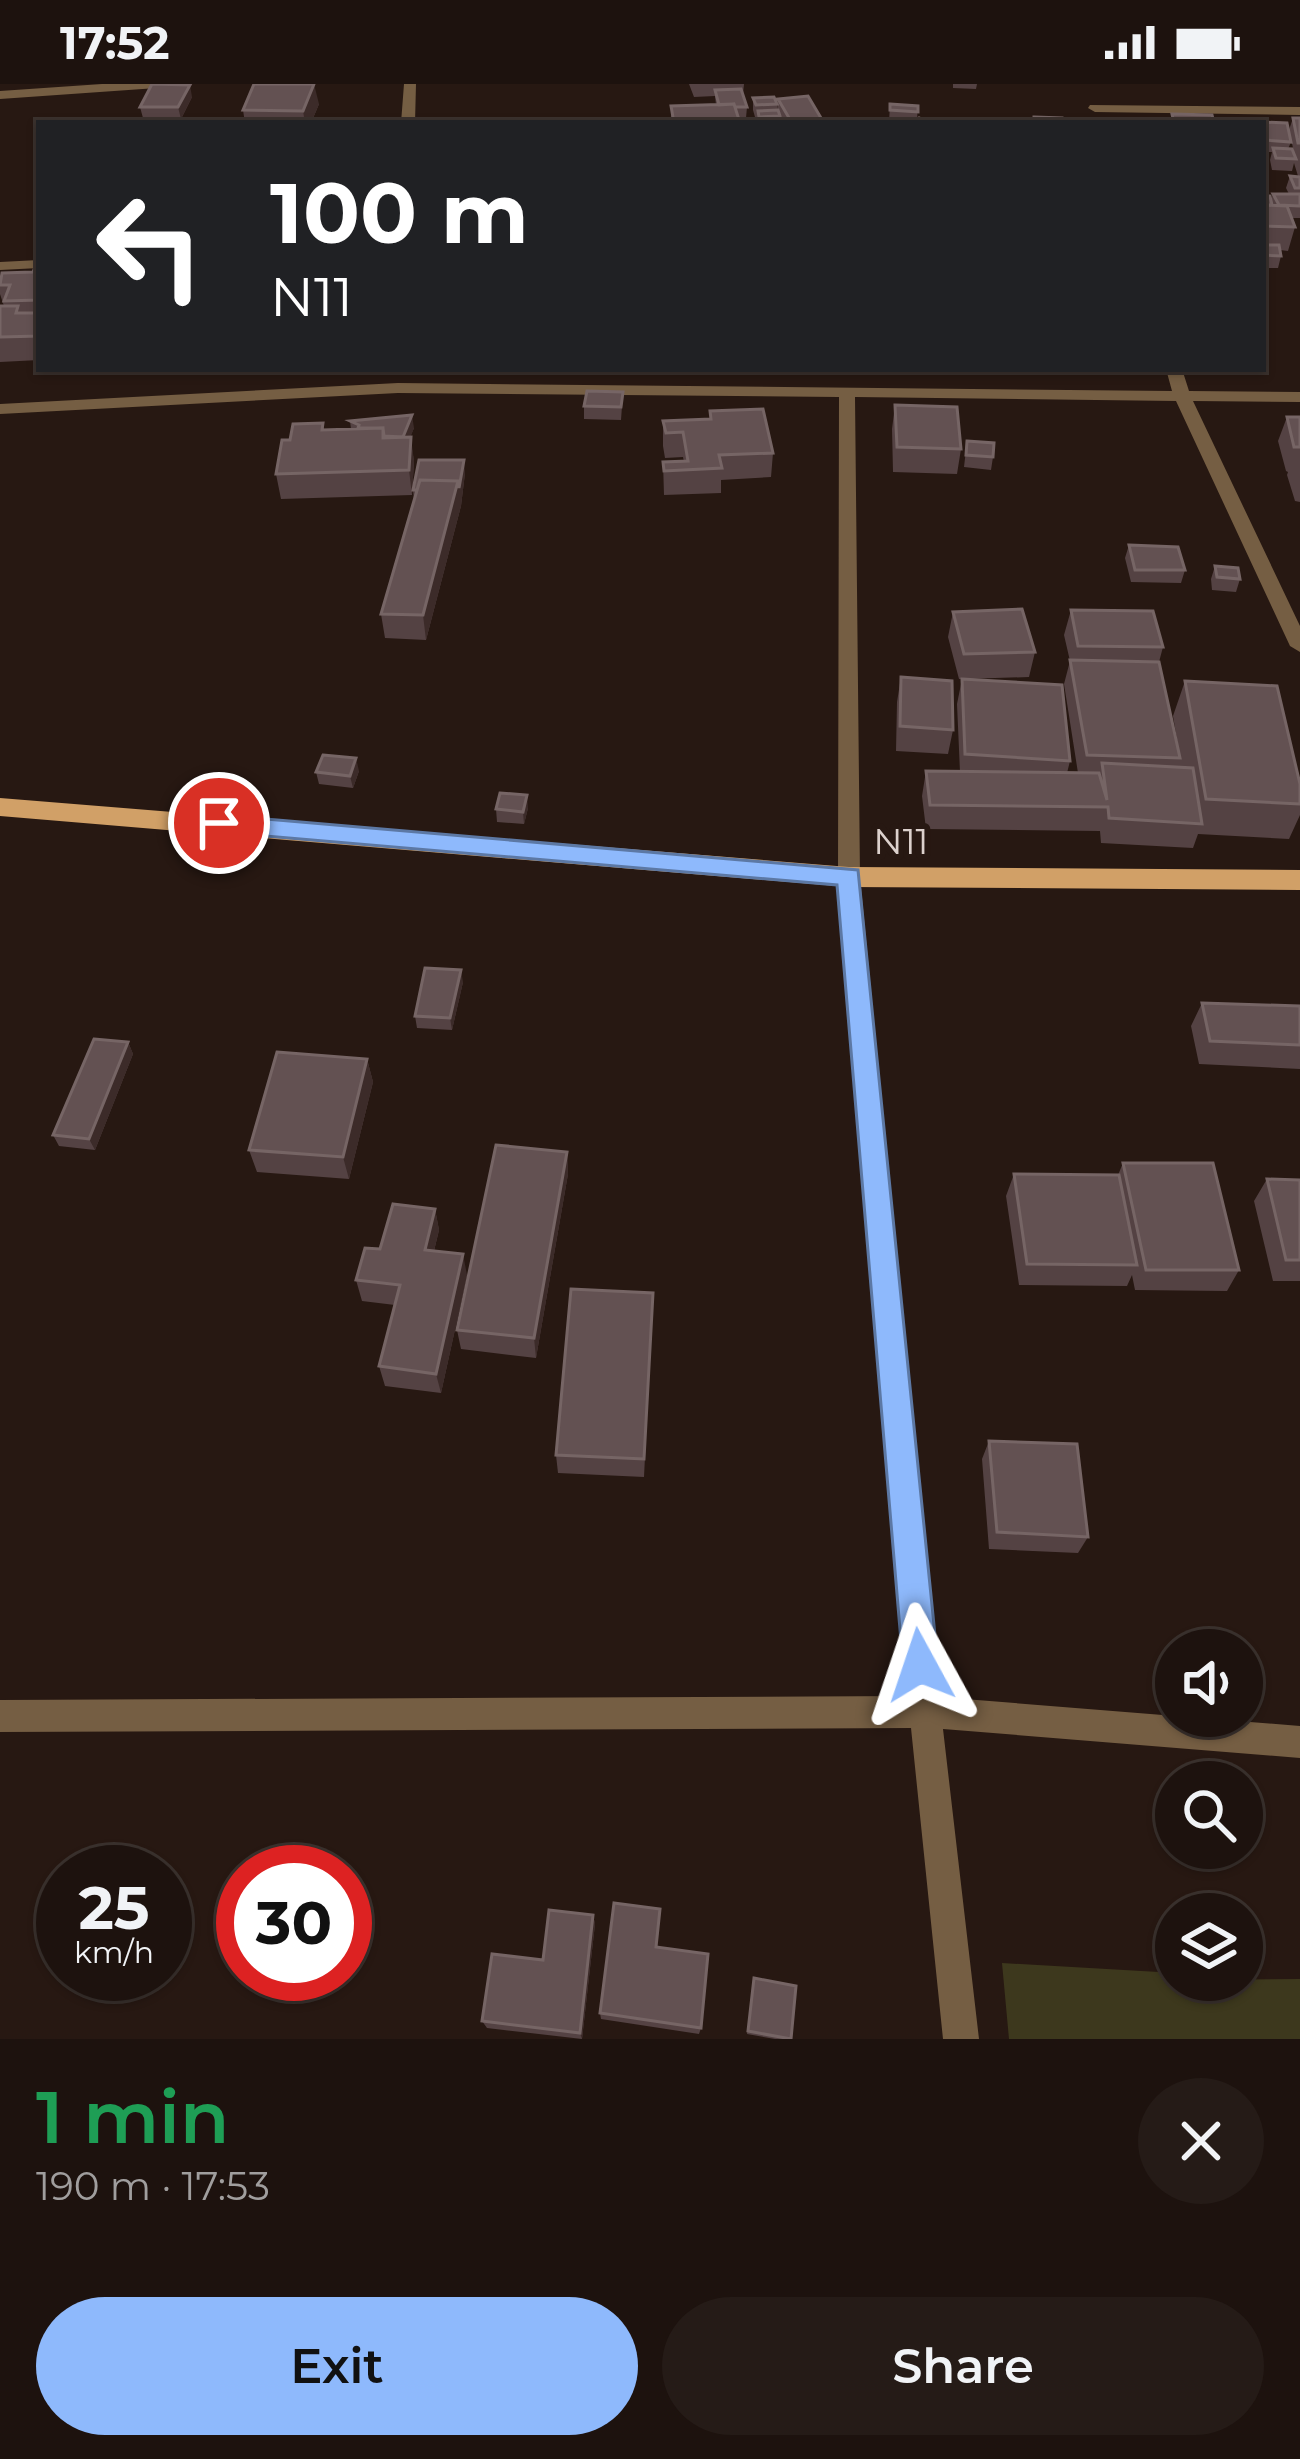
<!DOCTYPE html>
<meta charset="utf-8">
<style>
:root{--surface:#1d120e;--page:#251b17;--text:#f1f3f6;--muted:#a09e9e;--line:#3b322e;--accent:#8eb9fc}
body{margin:0;font-family:Montserrat,sans-serif;background:var(--page);color:var(--text);height:100vh;display:flex;flex-direction:column;font-size:45px;white-space:nowrap}
*{box-sizing:border-box;margin:0}
p{font-size:39px;color:var(--muted)}
.icon{flex:none;width:66px;height:66px;fill:none;stroke:currentColor;stroke-width:2;stroke-linecap:round;stroke-linejoin:round}
.map{position:relative;height:1955px;overflow:hidden}
.drawer{display:flex;flex-direction:column;background:var(--surface);flex:1}
.drawer>*{flex:none}
.top-card{position:absolute;left:36px;top:36px;width:1230px;height:252px;border-radius:0px;box-shadow:0 3px 9px #0004,0 0 0 3px var(--line);background:#202124;color:#fff;overflow:hidden}
.buttons{position:absolute;left:1155px;top:1545px;display:grid;gap:24px}
.buttons a{display:grid;place-items:center;width:108px;height:108px;border-radius:50%;background:var(--surface);box-shadow:0 3px 9px #0004,0 0 0 3px var(--line);font-size:60px}
.speed{position:absolute;left:36px;top:1761px;display:flex;gap:24px;font-size:60px;font-weight:700;text-align:center}
.speed>*{display:grid;place-content:center;width:156px;height:156px;border-radius:50%;background:var(--surface);box-shadow:0 3px 9px #0004,0 0 0 3px var(--line);line-height:1}
.speed small{font-size:30px;font-weight:400}
.speed .limit{border:18px solid #d22;background:#fff;color:#111}
.pin{position:absolute;display:grid;place-items:center;width:102px;height:102px;color:#fff;margin:-51px;border:6px solid #fff;border-radius:50%;box-shadow:0 3px 12px #0007}
.me{position:absolute;width:132px;margin:-66px;rotate:355deg;stroke-linejoin:round;filter:drop-shadow(0 0 9px #0008)}
.turn{display:flex;align-items:center;gap:42px;height:252px;padding:0 36px;font-size:54px}
.turn .icon{width:156px;height:156px;stroke-width:2.5}
.turn b{display:block;font-size:84px;line-height:102px}
.round{display:grid;place-items:center;flex:none;width:126px;height:126px;border-radius:63px;background:var(--page)}
.head{display:flex;align-items:center;justify-content:space-between;height:204px;padding:0 36px}
h1{font-size:72px;font-weight:600;line-height:90px;color:#1e9e55}
.primary-button{display:flex;gap:24px;margin-top:auto;padding:24px 36px}
.primary-button a{flex:1;height:138px;border-radius:72px;background:var(--accent);color:#111;font-size:48px;font-weight:600;line-height:138px;text-align:center}
.primary-button a+a{background:var(--page);color:var(--text)}
.status{display:flex;justify-content:space-between;align-items:center;height:84px;padding:0 60px;background:var(--surface);direction:ltr}
.status svg{height:33px;fill:currentColor}
.map>svg:first-child{display:block}
.green{fill:#3d381d}
.lines{fill:none;stroke-linecap:round;stroke-linejoin:round}
.street{fill:#755e43;fill-rule:evenodd}
.primary{fill:#d1a067;fill-rule:evenodd}
.wall{fill:#544243}
.shaded-wall{fill:#3c2b29}
.building{fill:#635152;stroke:#766565;stroke-width:3}
.route{fill:#8eb9fc;stroke:#5c78a4;stroke-width:3}
.labels{text-anchor:middle;dominant-baseline:central;stroke-width:12;stroke-linejoin:round;paint-order:stroke}
.street-label{font-size:36px;fill:#dcd1cd;stroke:#271812}
</style>
<div class="status"><b>17:52</b><svg viewBox="0 0 49 12"><path d="M0 12V9h3v3zM5 12V6h3v6zM10 12V3h3v9zM15 12V0h3v12zM26 1h20v11H26zM47 4h2v5h-2z"/></svg></div>
<div class="map">
<svg width="1300" height="1955" viewBox="0 0 1300 1955">
<rect width="100%" height="100%" fill="#271812"/>
<!-- green -->
<path class="green" d="M 1002,1879 L 1176,1889 L 1176,1896 L 1300,1895 L 1300,1955 L 1009,1955 Z"/>
<g class="lines">
<!-- street -->
<path class="street" d="M 102,0 L 163,0 L 157,4 L 0,15 L 0,7 Z
M 404,0 L 416,0 L 415,39 L 401,39 Z
M 1090,21 L 1300,23 L 1300,31 L 1095,28 L 1088,24 Z
M 39,176 L 39,184 L 0,186 L 0,178 Z
M 1166,285 L 1182,285 L 1189,307 L 1300,308 L 1300,318 L 1193,317 L 1300,542 L 1300,568 L 1290,562 L 1176,317 L 855,313 L 860,793 L 939,1613 L 1300,1642 L 1300,1674 L 943,1645 L 979,1955 L 943,1955 L 911,1644 L 0,1648 L 0,1616 L 908,1612 L 838,793 L 839,313 L 398,309 L 0,330 L 0,320 L 398,299 L 1172,307 Z"/>
<!-- primary -->
<path class="primary" d="M 0,714 L 849,783 L 1300,786 L 1300,806 L 849,803 L 0,732 Z"/>
</g>
<!-- wall -->
<path class="wall" d="M 689,0 L 744,0 L 743,10 L 747,23 L 746,34 L 738,35 L 740,39 L 671,39 L 671,22 L 716,21 L 715,12 L 694,13 Z
M 953,0 L 977,0 L 976,5 L 953,4 Z
M 192,13 L 181,35 L 143,34 L 140,23 Z
M 753,14 L 777,20 L 777,26 L 778,15 L 824,39 L 785,39 L 779,28 L 780,39 L 757,39 L 757,33 L 755,33 L 753,26 Z
M 319,20 L 311,39 L 245,39 L 243,26 Z
M 890,20 L 918,22 L 917,35 L 931,39 L 889,38 Z
M 1293,34 L 1300,34 L 1300,134 L 1292,134 L 1295,143 L 1288,167 L 1280,166 L 1281,172 L 1278,184 L 1263,184 L 1263,112 L 1271,117 L 1273,110 L 1289,110 L 1286,104 L 1290,92 L 1298,92 L 1294,79 L 1292,87 L 1272,86 L 1270,76 L 1272,68 L 1263,68 L 1263,39 L 1291,58 L 1288,65 L 1295,73 L 1289,46 Z
M 39,178 L 39,276 L 0,278 L 0,222 L 4,222 L 0,210 L 0,193 L 33,188 Z
M 155,285 L 186,285 L 155,288 Z
M 623,308 L 621,336 L 584,335 L 584,322 Z
M 895,321 L 961,365 L 957,390 L 893,388 L 892,345 Z
M 710,327 L 773,369 L 771,393 L 721,396 L 721,409 L 664,411 L 663,378 L 684,378 L 683,373 L 665,374 L 663,362 L 663,337 L 710,335 Z
M 1287,333 L 1300,333 L 1300,418 L 1295,417 L 1287,391 L 1288,388 L 1286,387 L 1278,357 Z
M 350,337 L 414,344 L 410,353 L 414,377 L 412,411 L 281,415 L 276,390 L 290,356 L 323,339 L 324,346 L 351,345 Z
M 967,357 L 993,373 L 991,386 L 964,383 Z
M 465,389 L 461,422 L 426,556 L 385,554 L 381,530 L 414,416 L 413,406 Z
M 1129,461 L 1185,486 L 1181,499 L 1131,498 L 1125,474 Z
M 1215,482 L 1240,495 L 1236,508 L 1212,506 L 1211,495 Z
M 1071,526 L 1163,563 L 1159,578 L 1180,673 L 1173,632 L 1185,597 L 1300,700 L 1300,731 L 1289,755 L 1198,750 L 1193,764 L 1101,759 L 1100,747 L 926,745 L 922,712 L 926,687 L 960,688 L 957,620 L 962,595 L 959,595 L 948,553 L 953,528 L 1035,568 L 1029,593 L 964,595 L 1070,677 L 1067,689 L 1078,689 L 1064,600 L 1070,577 L 1064,551 Z
M 901,593 L 953,646 L 948,670 L 896,667 L 897,618 Z
M 359,687 L 353,704 L 319,700 L 316,688 Z
M 528,724 L 524,740 L 497,738 L 496,725 Z
M 463,898 L 452,946 L 417,944 L 415,932 Z
M 1202,919 L 1300,922 L 1300,985 L 1199,980 L 1191,942 Z
M 128,958 L 133,970 L 95,1066 L 59,1062 L 53,1051 Z
M 367,975 L 373,998 L 349,1095 L 257,1088 L 249,1066 Z
M 567,1068 L 568,1090 L 536,1274 L 461,1265 L 457,1246 Z
M 1123,1079 L 1239,1186 L 1227,1207 L 1135,1206 L 1132,1191 L 1127,1202 L 1019,1201 L 1006,1112 L 1014,1090 L 1118,1091 Z
M 1267,1095 L 1300,1096 L 1300,1197 L 1273,1197 L 1254,1117 Z
M 435,1125 L 439,1146 L 434,1167 L 467,1191 L 441,1309 L 385,1302 L 379,1282 L 395,1221 L 362,1217 L 356,1196 L 380,1165 Z
M 653,1209 L 644,1393 L 558,1389 L 556,1371 Z
M 989,1357 L 1088,1453 L 1078,1469 L 989,1465 L 982,1375 Z
M 593,1831 L 595,1840 L 582,1955 L 487,1944 L 482,1937 L 543,1876 Z
M 754,1894 L 791,1955 L 775,1955 L 747,1950 Z
M 600,1929 L 701,1944 L 699,1950 L 601,1935 Z"/>
<!-- shaded-wall -->
<path class="shaded-wall" d="M 314,0 L 319,20 L 311,39 L 305,39 L 303,27 Z
M 190,1 L 192,13 L 181,35 L 178,23 Z
M 412,331 L 414,344 L 405,367 L 403,354 Z
M 411,353 L 414,377 L 412,411 L 409,386 Z
M 464,376 L 465,389 L 461,422 L 426,556 L 423,531 Z
M 356,674 L 359,687 L 353,704 L 350,692 Z
M 527,711 L 528,724 L 524,740 L 523,728 Z
M 461,886 L 463,898 L 452,946 L 450,934 Z
M 128,958 L 133,970 L 95,1066 L 89,1055 Z
M 367,975 L 373,998 L 349,1095 L 343,1073 Z
M 567,1068 L 568,1090 L 536,1274 L 534,1254 Z
M 435,1125 L 439,1146 L 429,1187 L 425,1166 Z
M 463,1170 L 467,1191 L 441,1309 L 436,1290 Z
M 593,1831 L 595,1840 L 582,1955 L 580,1949 Z"/>
<!-- building -->
<path class="building" d="M 152,0 L 190,1 L 178,23 L 140,23 Z
M 254,0 L 314,0 L 303,27 L 243,26 Z
M 741,5 L 747,23 L 735,23 L 734,20 L 719,21 L 715,6 Z
M 808,12 L 824,39 L 792,39 L 778,15 Z
M 774,13 L 777,20 L 756,21 L 753,14 Z
M 734,20 L 740,39 L 674,39 L 671,22 Z
M 890,20 L 918,22 L 918,28 L 890,26 Z
M 778,26 L 780,32 L 759,33 L 758,27 Z
M 1172,30 L 1212,31 L 1214,39 L 1174,39 Z
M 1034,33 L 1062,34 L 1062,39 L 1034,39 Z
M 919,34 L 931,39 L 908,39 Z
M 1293,34 L 1300,34 L 1300,59 L 1298,59 Z
M 967,36 L 974,39 L 938,39 Z
M 1260,38 L 1287,39 L 1291,58 L 1264,56 L 1263,39 Z
M 1273,64 L 1292,65 L 1296,75 L 1276,74 Z
M 1290,92 L 1300,93 L 1300,104 L 1295,104 Z
M 1273,110 L 1300,110 L 1300,122 L 1279,121 Z
M 1263,111 L 1270,112 L 1272,121 L 1263,121 Z
M 1263,121 L 1287,122 L 1295,143 L 1263,142 Z
M 1263,161 L 1279,161 L 1281,172 L 1263,171 Z
M 37,178 L 39,178 L 39,216 L 4,217 L 10,201 L 0,201 L 2,189 L 33,188 Z
M 0,222 L 18,222 L 16,229 L 39,229 L 39,252 L 0,253 Z
M 587,307 L 623,308 L 621,323 L 584,322 Z
M 895,321 L 957,323 L 961,365 L 897,363 Z
M 763,325 L 773,369 L 719,371 L 722,384 L 664,387 L 663,378 L 688,377 L 683,348 L 666,349 L 663,337 L 711,335 L 710,327 Z
M 412,331 L 403,353 L 384,352 L 383,344 L 358,344 L 359,341 L 350,337 Z
M 1287,333 L 1300,333 L 1300,363 L 1294,363 Z
M 323,339 L 322,346 L 383,344 L 383,354 L 411,353 L 409,386 L 276,390 L 282,356 L 290,356 L 293,340 Z
M 967,357 L 994,359 L 993,373 L 966,371 Z
M 419,376 L 464,376 L 459,404 L 458,397 L 420,396 L 417,406 L 413,406 Z
M 420,396 L 458,397 L 423,531 L 381,530 Z
M 1129,461 L 1178,463 L 1185,486 L 1135,486 Z
M 1215,482 L 1238,484 L 1240,495 L 1217,493 Z
M 1022,525 L 1035,568 L 964,570 L 953,528 Z
M 1071,526 L 1153,527 L 1163,563 L 1078,562 Z
M 1070,576 L 1159,578 L 1180,674 L 1087,671 Z
M 901,593 L 952,597 L 953,646 L 900,642 Z
M 962,595 L 1062,601 L 1070,677 L 965,670 Z
M 1185,597 L 1277,602 L 1300,700 L 1300,720 L 1206,715 Z
M 323,671 L 356,674 L 350,692 L 316,688 Z
M 1102,679 L 1193,684 L 1202,740 L 1109,734 L 1108,723 L 930,721 L 926,687 L 1099,689 L 1107,716 Z
M 500,709 L 527,711 L 523,728 L 496,725 Z
M 425,884 L 461,886 L 450,934 L 415,932 Z
M 1202,919 L 1300,922 L 1300,961 L 1210,957 Z
M 94,955 L 128,958 L 89,1055 L 53,1051 Z
M 277,968 L 367,975 L 343,1073 L 249,1066 Z
M 496,1061 L 567,1068 L 534,1254 L 457,1246 Z
M 1123,1079 L 1213,1079 L 1239,1186 L 1146,1186 Z
M 1014,1090 L 1119,1091 L 1137,1181 L 1027,1180 Z
M 1267,1095 L 1300,1096 L 1300,1176 L 1286,1176 Z
M 393,1120 L 435,1125 L 425,1166 L 463,1170 L 436,1290 L 379,1282 L 400,1201 L 356,1196 L 365,1164 L 380,1165 Z
M 571,1205 L 653,1209 L 644,1375 L 556,1371 Z
M 989,1357 L 1077,1360 L 1088,1453 L 997,1448 Z
M 614,1819 L 660,1825 L 656,1863 L 708,1870 L 701,1944 L 600,1929 Z
M 549,1826 L 593,1831 L 580,1949 L 482,1937 L 492,1870 L 543,1876 Z
M 754,1894 L 796,1902 L 791,1955 L 748,1947 Z"/>
<!-- route -->
<path class="route" d="M 219,731 L 858,786 L 938,1581 L 933,1594 L 920,1599 L 908,1594 L 903,1581 L 837,801 L 219,748 L 207,739 Z"/>
<g class="labels">
<!-- street labels -->
<g class="street-label">
<text x="901" y="757">N11</text>
</g>
</g>
</svg>
<div class="buttons">
<a><svg class="icon" aria-label="sound" viewBox="0 0 24 24"><path d="M4 9h4l5-4v14l-5-4H4zM17 9q2 3 0 6"/></svg></a>
<a><svg class="icon" aria-label="search" viewBox="0 0 24 24"><circle cx="10" cy="10" r="6"/><path d="M15 15l6 6"/></svg></a>
<a><svg class="icon" aria-label="layers" viewBox="0 0 24 24"><path d="M12 4l9 5-9 5-9-5zM3 14l9 5 9-5"/></svg></a>
</div>
<div class="speed"><div>25<small>km/h</small></div><div class="limit">30</div></div>
<div class="pin" style="left:219px;top:739px;background:#d93025"><svg class="icon" aria-label="arrive" viewBox="0 0 24 24"><path d="M6 21V4h12l-3 4 3 4H6"/></svg></div>
<svg class="me" style="left:920px;top:1581px" viewBox="-20 -20 40 40"><path d="M0-17L14 15 0 8-14 15z" fill="#8eb9fc" stroke="#fff" stroke-width="4"/></svg>
<div class="top-card">
<div class="turn"><svg class="icon" aria-label="left" viewBox="0 0 24 24"><path d="M17 20v-9H6M10 6l-5 5 5 5"/></svg><div><b>100 m</b>N11</div></div>
</div>
</div>
<section class="drawer">
<div class="head"><div><h1>1 min</h1><p>190 m · 17:53</p></div><a class="round"><svg class="icon" aria-label="close" viewBox="0 0 24 24"><path d="M6 6l12 12M18 6L6 18"/></svg></a></div>
<div class="primary-button"><a>Exit</a><a>Share</a></div>
</section>
